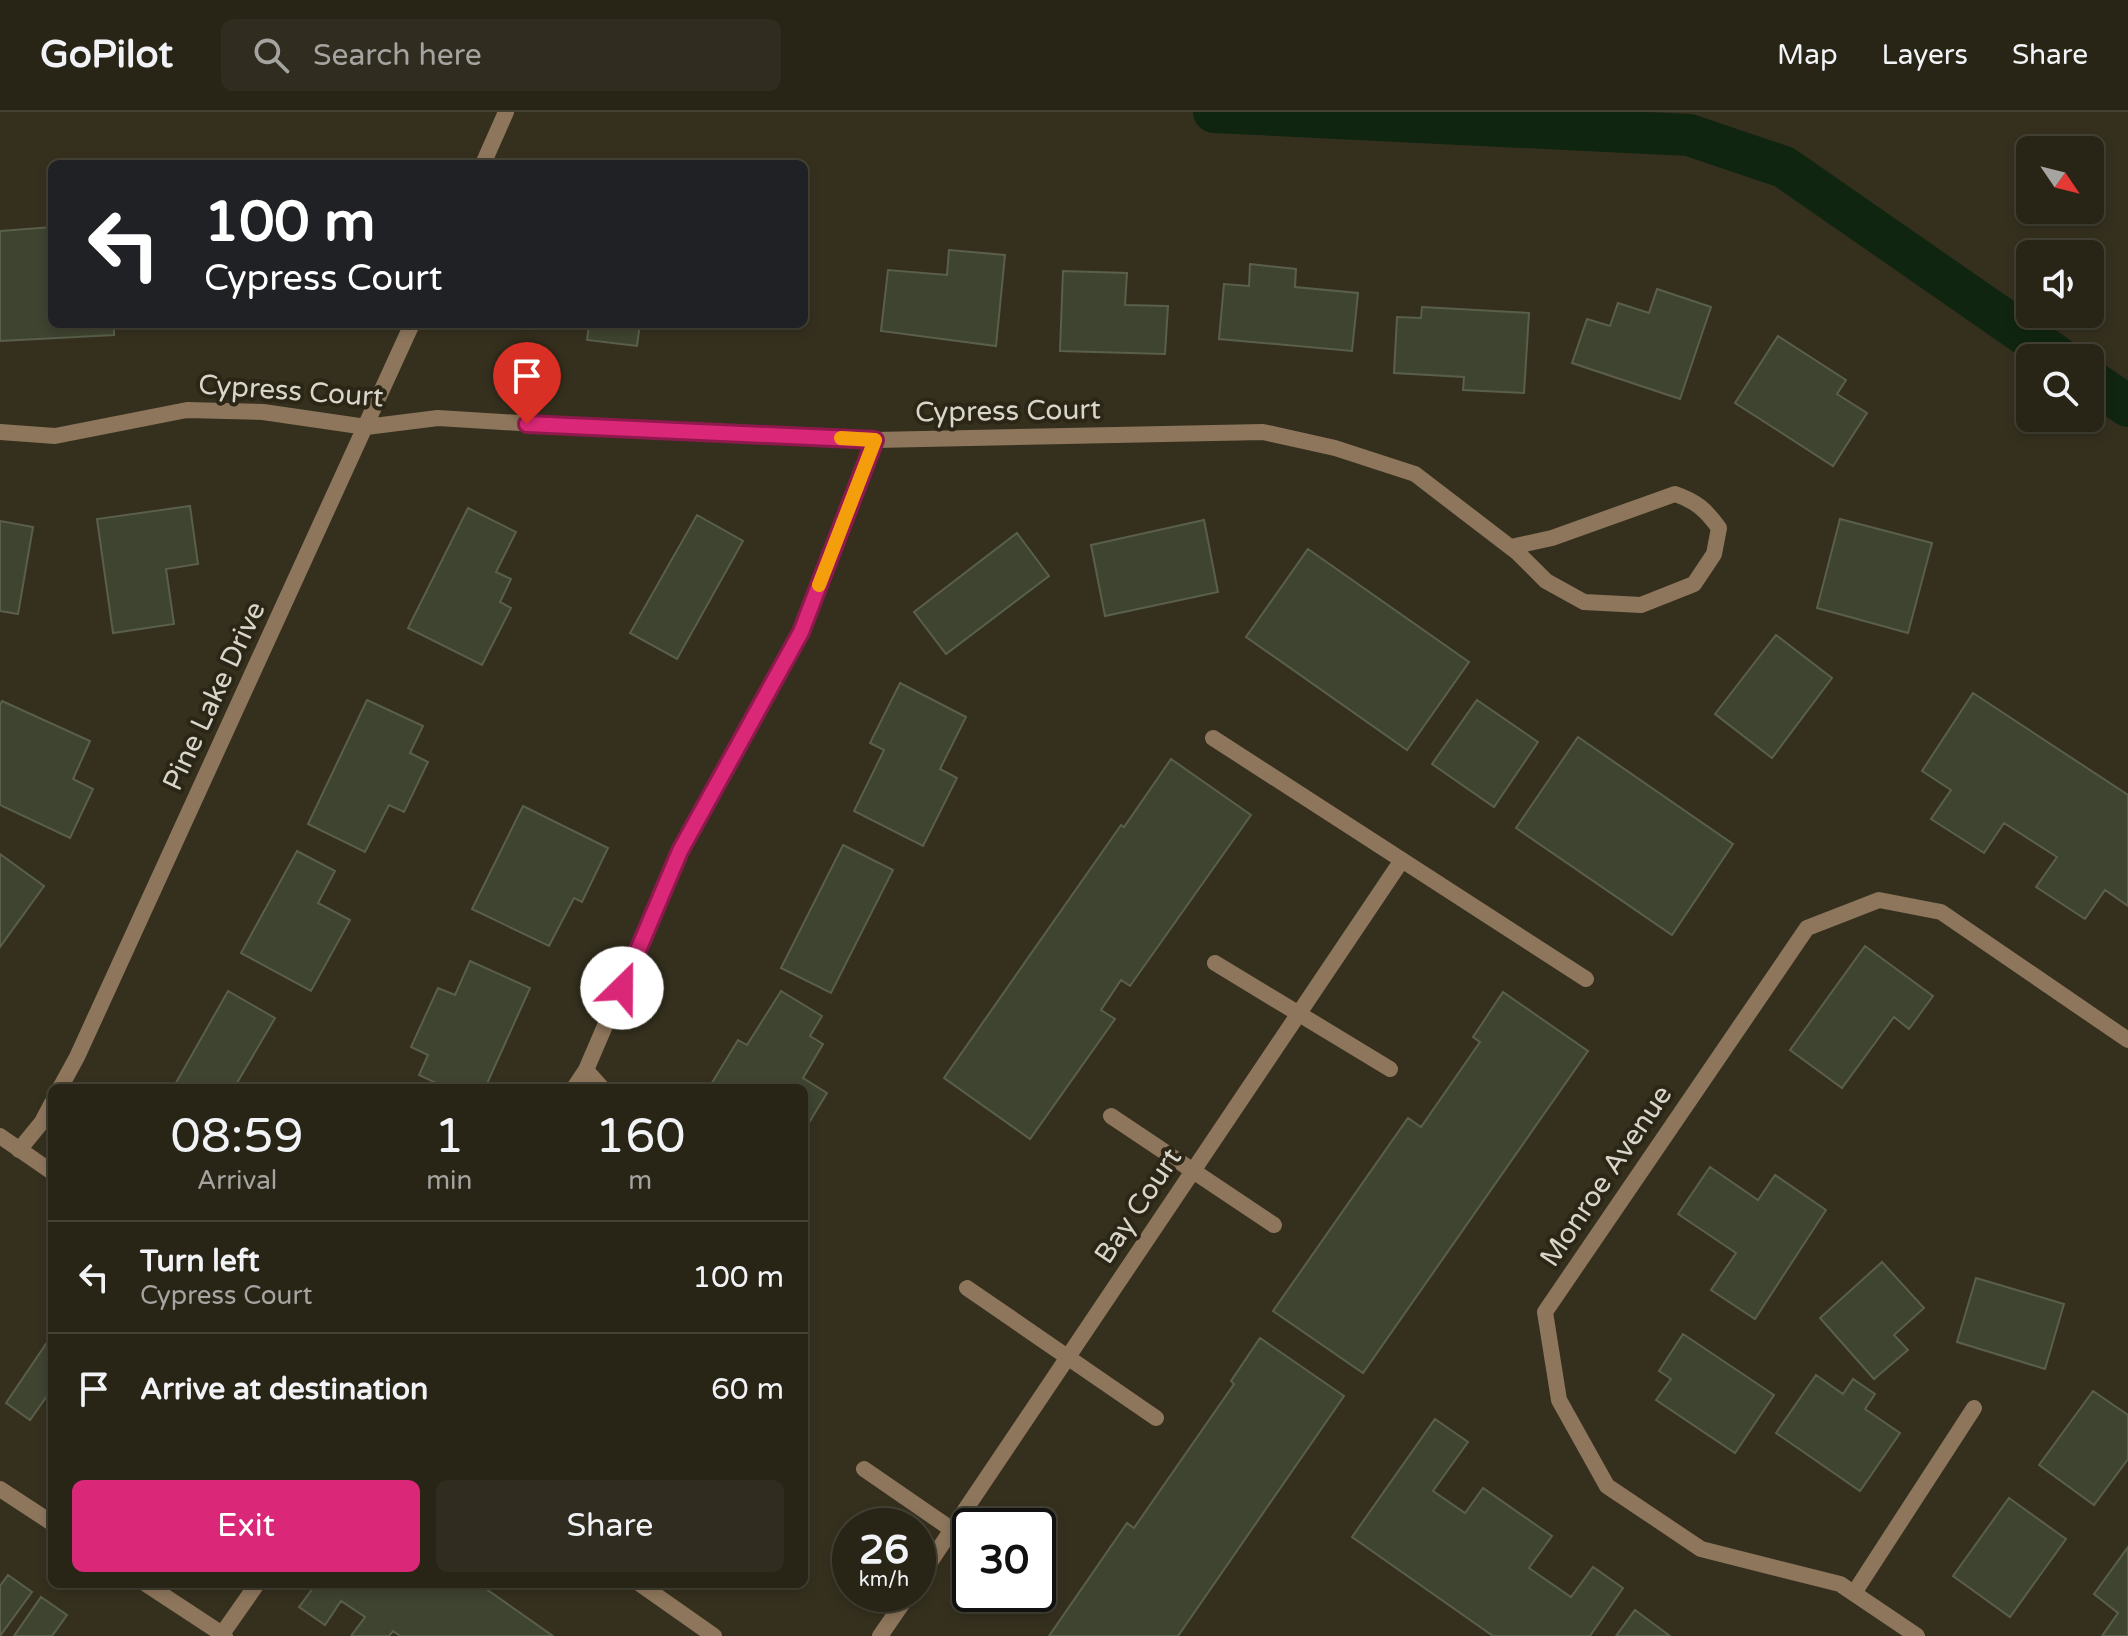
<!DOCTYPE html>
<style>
:root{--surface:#282416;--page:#302c1f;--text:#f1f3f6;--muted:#a5a4a1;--line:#444135;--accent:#db2777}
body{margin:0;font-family:"Varela Round",sans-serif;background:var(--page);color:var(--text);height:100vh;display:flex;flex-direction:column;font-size:30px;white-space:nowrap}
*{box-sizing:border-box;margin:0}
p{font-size:26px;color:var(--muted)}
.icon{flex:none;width:44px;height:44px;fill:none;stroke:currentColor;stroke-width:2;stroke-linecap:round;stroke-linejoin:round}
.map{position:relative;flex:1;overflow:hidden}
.drawer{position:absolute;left:48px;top:972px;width:760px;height:504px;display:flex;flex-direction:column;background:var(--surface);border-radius:12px;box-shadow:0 4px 12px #0003,0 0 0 2px var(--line)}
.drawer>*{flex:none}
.guide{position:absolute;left:48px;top:48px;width:760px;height:168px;border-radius:12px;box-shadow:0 4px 12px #0003,0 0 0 2px var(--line);background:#202124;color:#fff;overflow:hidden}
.needle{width:52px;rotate:125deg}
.tools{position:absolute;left:2016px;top:24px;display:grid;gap:16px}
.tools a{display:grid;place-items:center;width:88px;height:88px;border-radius:12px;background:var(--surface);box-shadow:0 4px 12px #0003,0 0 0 2px var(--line);font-size:40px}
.speed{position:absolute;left:832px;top:1396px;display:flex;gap:16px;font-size:40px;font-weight:700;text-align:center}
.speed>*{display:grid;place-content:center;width:104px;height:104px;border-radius:50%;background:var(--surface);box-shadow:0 4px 12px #0003,0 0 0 2px var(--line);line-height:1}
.speed small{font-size:20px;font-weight:400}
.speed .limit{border:4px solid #111;border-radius:12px;background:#fff;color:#111}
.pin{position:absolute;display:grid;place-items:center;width:68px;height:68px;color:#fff;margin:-82px -34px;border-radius:50% 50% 50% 0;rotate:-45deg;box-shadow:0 0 8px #0007}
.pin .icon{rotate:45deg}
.me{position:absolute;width:88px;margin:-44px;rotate:23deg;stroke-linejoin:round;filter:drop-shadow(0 0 6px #0008)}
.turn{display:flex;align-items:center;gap:28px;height:168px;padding:0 24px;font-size:36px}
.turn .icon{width:104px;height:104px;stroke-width:2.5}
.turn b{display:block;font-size:56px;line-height:68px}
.eta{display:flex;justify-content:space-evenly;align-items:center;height:136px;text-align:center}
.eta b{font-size:48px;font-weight:600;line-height:56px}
.button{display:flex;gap:16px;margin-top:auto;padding:16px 24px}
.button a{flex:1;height:92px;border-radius:12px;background:var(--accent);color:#fff;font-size:32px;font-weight:600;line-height:92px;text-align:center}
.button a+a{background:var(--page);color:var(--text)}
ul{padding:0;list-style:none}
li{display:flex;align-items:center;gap:24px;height:112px;padding:0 24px;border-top:2px solid var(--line)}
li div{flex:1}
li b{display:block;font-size:30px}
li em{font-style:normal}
header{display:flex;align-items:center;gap:48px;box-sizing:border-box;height:112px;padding:0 40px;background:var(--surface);border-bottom:2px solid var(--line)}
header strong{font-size:38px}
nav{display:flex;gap:44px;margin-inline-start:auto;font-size:28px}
.search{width:560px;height:72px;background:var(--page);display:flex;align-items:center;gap:20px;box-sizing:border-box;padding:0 28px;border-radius:12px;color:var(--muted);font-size:30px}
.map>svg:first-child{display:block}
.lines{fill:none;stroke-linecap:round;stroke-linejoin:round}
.canal{stroke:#102510;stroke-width:42}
.building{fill:#3f4431;stroke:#5a5f4c;stroke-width:2}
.service{stroke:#8e765c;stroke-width:16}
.minor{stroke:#8e765c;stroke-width:16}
.route-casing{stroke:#8e194d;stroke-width:20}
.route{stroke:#db2777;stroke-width:14}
.slow{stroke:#f59e0b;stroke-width:14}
.labels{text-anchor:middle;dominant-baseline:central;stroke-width:8;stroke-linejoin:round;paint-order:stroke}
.street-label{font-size:28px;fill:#d8d5ca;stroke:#2b2615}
</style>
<header>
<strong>GoPilot</strong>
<div class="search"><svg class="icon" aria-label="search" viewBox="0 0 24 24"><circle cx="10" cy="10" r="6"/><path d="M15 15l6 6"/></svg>Search here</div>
<nav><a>Map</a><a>Layers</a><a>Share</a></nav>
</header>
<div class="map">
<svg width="2128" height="1524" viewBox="0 0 2128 1524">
<rect width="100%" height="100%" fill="#35301e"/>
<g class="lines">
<!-- canal -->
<path class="canal" d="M 1214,0 L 1689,23 L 1784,55 L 2059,246
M 2090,268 L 2128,294"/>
</g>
<!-- building -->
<path class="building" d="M 52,115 L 52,212 L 114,212 L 114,223 L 0,229 L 0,119 Z
M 949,138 L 1005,143 L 996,234 L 881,219 L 888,158 L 947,163 Z
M 1250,152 L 1296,157 L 1295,175 L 1358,181 L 1352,239 L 1219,227 L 1224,172 L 1249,174 Z
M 1063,159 L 1127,161 L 1125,193 L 1168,194 L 1165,242 L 1060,239 Z
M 1657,177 L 1711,195 L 1680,287 L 1572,251 L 1587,207 L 1610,214 L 1618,191 L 1649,201 Z
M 1422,195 L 1529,201 L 1524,281 L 1463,278 L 1464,265 L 1394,261 L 1397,205 L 1421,206 Z
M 589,212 L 640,212 L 637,234 L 587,228 Z
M 1778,224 L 1846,268 L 1837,282 L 1867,301 L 1833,354 L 1735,291 Z
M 190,394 L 198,452 L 166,457 L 174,512 L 113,521 L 97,407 Z
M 468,396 L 516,420 L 496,460 L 511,467 L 500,490 L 511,496 L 482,553 L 408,516 Z
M 697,403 L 743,429 L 677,547 L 630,521 Z
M 1840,407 L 1932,431 L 1908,521 L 1817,496 Z
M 1204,408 L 1218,480 L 1105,504 L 1091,433 Z
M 0,409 L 33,415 L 18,502 L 0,499 Z
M 1017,421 L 1049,464 L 946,542 L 914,500 Z
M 1308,437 L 1469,550 L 1407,638 L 1246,525 Z
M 1776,523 L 1832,566 L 1772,646 L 1715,602 Z
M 900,571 L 966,605 L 940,657 L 957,666 L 923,734 L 854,699 L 884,638 L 870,631 Z
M 1973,581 L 2128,683 L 2128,794 L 2105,778 L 2085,807 L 2036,775 L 2057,745 L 2004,711 L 1984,741 L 1931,707 L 1951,678 L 1922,659 Z
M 367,588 L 423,614 L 410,641 L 428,650 L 404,700 L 389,693 L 365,740 L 308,712 Z
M 1477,588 L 1538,630 L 1494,695 L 1432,652 Z
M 2,589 L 90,629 L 73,667 L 93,677 L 70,726 L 0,693 L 0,593 Z
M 1578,625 L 1733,732 L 1672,823 L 1516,716 Z
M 1171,647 L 1251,703 L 1130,874 L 1121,868 L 1101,898 L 1115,907 L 1030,1027 L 944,966 L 1121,713 L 1124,715 Z
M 523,694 L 608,736 L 582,790 L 574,786 L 549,834 L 472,797 Z
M 843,733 L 893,758 L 831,881 L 781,856 Z
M 297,739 L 335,759 L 318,791 L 350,808 L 311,879 L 241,841 Z
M 0,742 L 44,774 L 0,835 Z
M 1865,834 L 1933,884 L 1909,917 L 1894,905 L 1842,976 L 1790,938 Z
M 470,849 L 530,876 L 485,976 L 447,976 L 419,963 L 428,943 L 411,935 L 438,876 L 455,883 Z
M 228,879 L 275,906 L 234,976 L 173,976 Z
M 781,879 L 822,904 L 810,924 L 823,932 L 803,966 L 827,981 L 804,1019 L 804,976 L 713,976 L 710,974 L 738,928 L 747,933 Z
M 1503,880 L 1588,939 L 1363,1261 L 1273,1199 L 1408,1006 L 1421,1015 L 1480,930 L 1473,925 Z
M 1710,1055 L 1758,1088 L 1775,1063 L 1826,1098 L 1755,1207 L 1711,1178 L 1736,1141 L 1678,1102 Z
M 1882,1150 L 1924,1196 L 1894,1223 L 1908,1238 L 1874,1267 L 1820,1206 Z
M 1976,1166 L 2064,1192 L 2045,1257 L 1957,1230 Z
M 1683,1222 L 1774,1283 L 1735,1341 L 1656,1288 L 1671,1267 L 1659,1259 Z
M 52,1223 L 52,1287 L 47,1284 L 30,1308 L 6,1291 Z
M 1260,1226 L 1344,1284 L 1178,1524 L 1049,1524 L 1127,1411 L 1134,1416 L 1234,1272 L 1231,1269 Z
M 1816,1263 L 1843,1282 L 1853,1267 L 1875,1282 L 1865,1297 L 1900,1321 L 1860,1379 L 1776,1321 Z
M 2093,1279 L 2128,1303 L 2128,1347 L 2094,1393 L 2039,1353 Z
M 1435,1307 L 1468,1330 L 1433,1379 L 1465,1401 L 1483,1376 L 1552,1424 L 1529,1456 L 1571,1485 L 1593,1455 L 1623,1476 L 1590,1524 L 1493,1524 L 1352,1425 Z
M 2009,1386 L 2066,1427 L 2010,1505 L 1953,1464 Z
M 2128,1435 L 2128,1524 L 2102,1524 L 2118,1501 L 2094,1482 Z
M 8,1463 L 32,1480 L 0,1524 L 0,1474 Z
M 316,1472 L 479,1472 L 553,1524 L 400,1524 L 393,1519 L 389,1524 L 351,1524 L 365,1505 L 341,1489 L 325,1513 L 299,1495 Z
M 41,1485 L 67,1503 L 52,1524 L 14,1524 Z
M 1635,1498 L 1670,1524 L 1616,1524 Z"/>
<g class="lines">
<!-- service -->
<path class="service" d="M 1213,626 L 1586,867
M 1215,851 L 1390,957
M 1111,1004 L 1274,1113
M 967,1176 L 1156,1306
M 864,1357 L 970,1430
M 918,1468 L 1402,748
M 1854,1481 L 1974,1296
M 880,1524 L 909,1482"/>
<!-- minor -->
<path class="minor" d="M 483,52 L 506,0
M 0,320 L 55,324 L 187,298 L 263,300 L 366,315 L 438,306 L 616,317 L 875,328 L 1263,320 L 1335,336 L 1415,362 L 1518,441 L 1546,469 L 1584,490 L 1641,493 L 1694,472 L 1714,442 L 1719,416 C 1706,398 1696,389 1675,382 L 1552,426 L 1511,435
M 586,958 L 602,976
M 60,976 L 77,945 L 412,212
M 574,976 L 586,958 L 680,739 L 801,520 L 875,328
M 0,1024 L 52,1060
M 19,1038 L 42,1010 L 52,991
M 0,1377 L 52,1411
M 146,1472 L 225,1524
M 640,1472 L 714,1524
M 222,1522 L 257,1472
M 1917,1524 L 1840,1472 L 1701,1437 L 1607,1374 L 1559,1288 L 1545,1200 L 1807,816 L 1879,788 L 1941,800 L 2128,928"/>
</g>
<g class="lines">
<!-- route casing -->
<g class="route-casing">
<path id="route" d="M 527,312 L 875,328 L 801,520 L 680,739 L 622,876"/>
</g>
<!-- route -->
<use href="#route" class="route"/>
<!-- slow -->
<path class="slow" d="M 819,473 L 875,328 L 841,326"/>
</g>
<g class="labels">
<!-- street labels -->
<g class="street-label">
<text transform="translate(291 279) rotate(4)">Cypress Court</text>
<text transform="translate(1008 299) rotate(-1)">Cypress Court</text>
<text transform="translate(214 584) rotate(-65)">Pine Lake Drive</text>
<text transform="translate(1606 1064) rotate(-56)">Monroe Avenue</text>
<text transform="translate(1138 1094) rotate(-56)">Bay Court</text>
</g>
</g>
</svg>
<div class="tools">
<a><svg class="needle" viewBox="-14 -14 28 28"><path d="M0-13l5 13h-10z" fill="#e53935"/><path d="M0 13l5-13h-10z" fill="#a5a4a1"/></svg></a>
<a><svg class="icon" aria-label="sound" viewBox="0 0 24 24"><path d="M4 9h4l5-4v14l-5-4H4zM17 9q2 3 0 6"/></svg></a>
<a><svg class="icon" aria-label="search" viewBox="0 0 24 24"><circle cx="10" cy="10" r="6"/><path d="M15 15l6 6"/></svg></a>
</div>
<div class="speed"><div>26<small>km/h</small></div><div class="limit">30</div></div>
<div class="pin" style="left:527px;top:312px;background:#d93025"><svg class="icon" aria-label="arrive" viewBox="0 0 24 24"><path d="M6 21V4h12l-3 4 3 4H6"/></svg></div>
<svg class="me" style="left:622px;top:876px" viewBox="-20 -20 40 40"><circle r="19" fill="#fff"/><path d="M0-13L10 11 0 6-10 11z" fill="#db2777"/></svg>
<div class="guide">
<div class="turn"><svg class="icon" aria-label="left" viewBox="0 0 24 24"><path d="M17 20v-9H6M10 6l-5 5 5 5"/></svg><div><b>100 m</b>Cypress Court</div></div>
</div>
<section class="drawer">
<div class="eta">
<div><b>08:59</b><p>Arrival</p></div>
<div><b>1</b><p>min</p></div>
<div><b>160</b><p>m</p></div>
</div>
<ul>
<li><svg class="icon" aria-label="left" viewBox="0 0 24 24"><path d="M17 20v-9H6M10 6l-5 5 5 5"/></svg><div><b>Turn left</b><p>Cypress Court</p></div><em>100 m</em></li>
<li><svg class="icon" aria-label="arrive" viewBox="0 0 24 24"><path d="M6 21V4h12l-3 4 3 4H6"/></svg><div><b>Arrive at destination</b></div><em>60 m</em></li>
</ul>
<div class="button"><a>Exit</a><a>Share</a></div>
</section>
</div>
